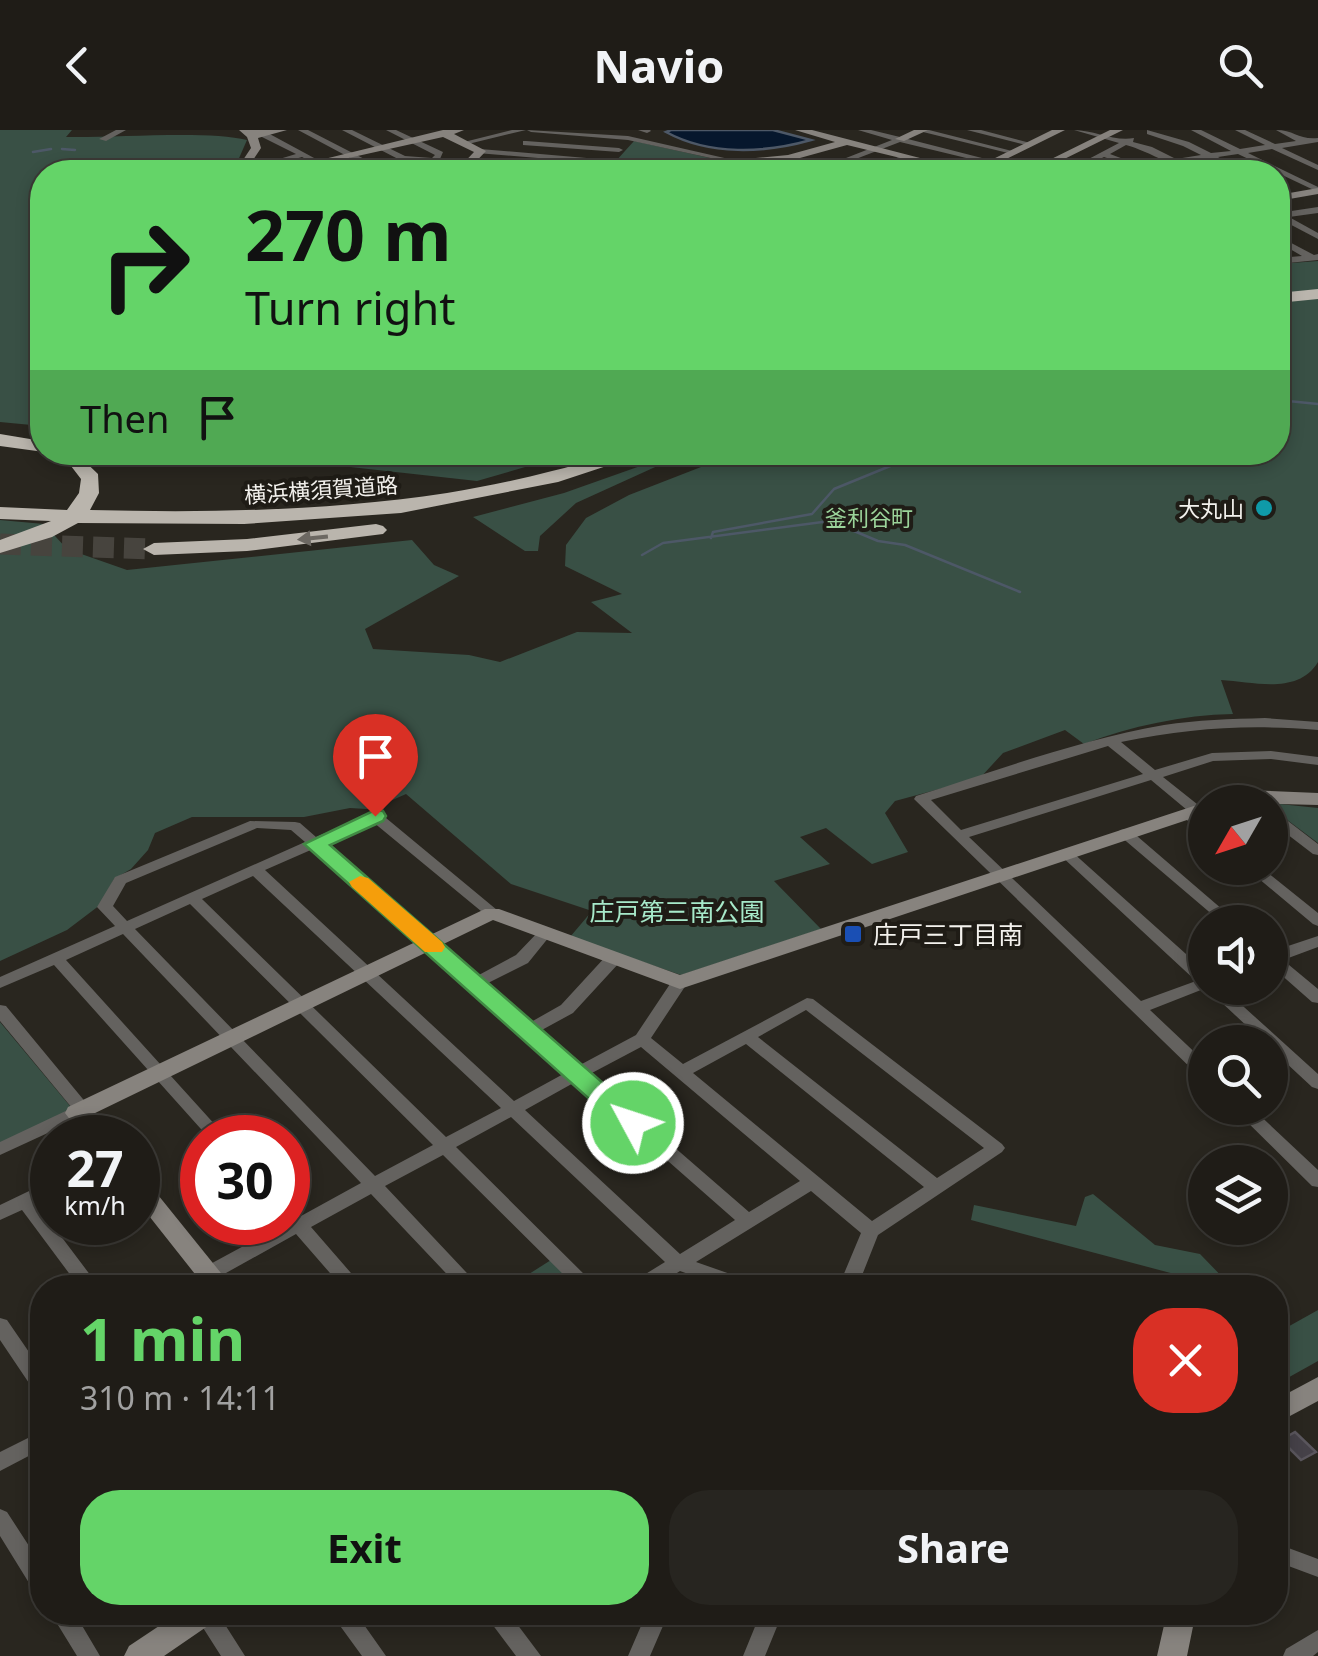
<!DOCTYPE html>
<meta charset="utf-8">
<style>
:root{--surface:#1f1c17;--page:#272520;--text:#f1f3f6;--muted:#a1a1a1;--line:#3c3a36;--accent:#64d468}
body{margin:0;font-family:"Noto Sans","Noto Sans JP",sans-serif;background:var(--page);color:var(--text);height:100vh;display:flex;flex-direction:column;font-size:38px;white-space:nowrap}
*{box-sizing:border-box;margin:0}
p{font-size:32px;color:var(--muted)}
.icon{flex:none;width:55px;height:55px;fill:none;stroke:currentColor;stroke-width:2;stroke-linecap:round;stroke-linejoin:round}
.map{position:relative;flex:1;overflow:hidden}
.side{position:absolute;left:30px;top:1145px;width:1258px;height:350px;display:flex;flex-direction:column;background:var(--surface);border-radius:40px;box-shadow:0 5px 15px #0003,0 0 0 2px var(--line)}
.side>*{flex:none}
.hud{position:absolute;left:30px;top:30px;width:1260px;height:305px;border-radius:40px;box-shadow:0 5px 15px #0003,0 0 0 2px var(--line);background:#64d468;color:#111;overflow:hidden}
.needle{width:65px;rotate:231deg}
.fabs{position:absolute;left:1188px;top:655px;display:grid;gap:20px}
.fabs a{display:grid;place-items:center;width:100px;height:100px;border-radius:50%;background:var(--surface);box-shadow:0 5px 15px #0003,0 0 0 2px var(--line);font-size:50px}
.speed{position:absolute;left:30px;top:985px;display:flex;gap:20px;font-size:50px;font-weight:700;text-align:center}
.speed>*{display:grid;place-content:center;width:130px;height:130px;border-radius:50%;background:var(--surface);box-shadow:0 5px 15px #0003,0 0 0 2px var(--line);line-height:1}
.speed small{font-size:25px;font-weight:400}
.speed .limit{border:15px solid #d22;background:#fff;color:#111}
.pin{position:absolute;display:grid;place-items:center;width:85px;height:85px;color:#fff;margin:-102px -42px;border-radius:50% 50% 50% 0;rotate:-45deg;box-shadow:0 0 10px #0007}
.pin .icon{rotate:45deg}
.me{position:absolute;width:110px;margin:-55px;rotate:310deg;stroke-linejoin:round;filter:drop-shadow(0 0 8px #0008)}
.turn{display:flex;align-items:center;gap:35px;height:210px;padding:0 50px;font-size:45px}
.turn .icon{width:130px;height:130px;stroke-width:2.5}
.turn b{display:block;font-size:70px;line-height:85px}
.then{display:flex;align-items:center;height:95px;padding:0 50px;background:#0003;gap:20px;font-size:38px}
.round{display:grid;place-items:center;flex:none;width:105px;height:105px;border-radius:40px;background:var(--page)}
.headline{display:flex;align-items:center;justify-content:space-between;height:170px;padding:0 50px}
h1{font-size:60px;font-weight:700;line-height:75px;color:var(--accent)}
.primary-button{display:flex;gap:20px;margin-top:auto;padding:20px 50px}
.primary-button a{flex:1;height:115px;border-radius:40px;background:var(--accent);color:#111;font-size:40px;font-weight:700;line-height:115px;text-align:center}
.primary-button a+a{background:var(--page);color:var(--text)}
header{display:flex;justify-content:space-between;align-items:center;height:130px;padding:0 50px;background:var(--surface);font-size:45px;font-weight:700}
.map>svg:first-child{display:block}
.green{fill:#395045}
.water{fill:#06172d;stroke:#4d5867;stroke-width:2.5}
.lines{fill:none;stroke-linecap:round;stroke-linejoin:round}
.stream{stroke:#4d5867;stroke-width:2.5}
.building{fill:#454148;stroke:#5a565d;stroke-width:2.5}
.highway-tunnel{stroke:#47443e;stroke-width:21;stroke-dasharray:21 10;stroke-linecap:butt}
.street{fill:#64625f;fill-rule:evenodd}
.secondary{fill:#87837e;fill-rule:evenodd}
.highway{fill:#bab5ad;fill-rule:evenodd}
.oneway{fill:#6c6862}
.route{fill:#64d468;stroke:#418a44;stroke-width:2.5}
.slow{fill:#f59e0b}
.culture-dot{fill:#0f9aa8;stroke:#1f1c16;stroke-width:4}
.transit-dot{fill:#1a4fb4;stroke:#1f1c16;stroke-width:4}
.labels{text-anchor:middle;dominant-baseline:central;stroke-width:8;stroke-linejoin:round;paint-order:stroke}
.far-street-label{font-size:22px;fill:#f3f1ed;stroke:#1f1c16}
.far-poi-label{font-size:22px;fill:#f3f1ed;stroke:#1f1c16;text-anchor:end}
.far-neighbourhood-label{font-size:22px;fill:#9bd49a;stroke:#1f1c16}
.park-label{font-size:25px;fill:#a7e9ca;stroke:#1f1c16}
.poi-label{font-size:25px;fill:#f3f1ed;stroke:#1f1c16;text-anchor:start}
</style>
<header><svg class="icon" aria-label="back" viewBox="0 0 24 24"><path d="M15 5l-7 7 7 7"/></svg>Navio<svg class="icon" aria-label="search" viewBox="0 0 24 24"><circle cx="10" cy="10" r="6"/><path d="M15 15l6 6"/></svg></header>
<div class="map">
<svg width="1318" height="1526" viewBox="0 0 1318 1526">
<rect width="100%" height="100%" fill="#29261f"/>
<!-- green -->
<path class="green" d="M 0,0 L 72,0 L 66,7 C 114,8 209,0 247,10 L 233,42 L 42,42 L 42,296 L 0,292 Z
M 634,11 L 728,32 L 731,34 L 725,42 L 606,42 Z
M 1318,131 L 1318,532 C 1298,565 1255,552 1221,550 L 1233,584 C 1182,585 1132,596 1084,614 L 1065,600 L 1003,623 L 980,648 L 895,671 L 885,683 L 908,722 L 872,734 L 826,698 L 800,707 L 830,734 L 774,751 L 821,799 L 681,845 L 570,807 L 592,781 L 511,754 L 406,664 L 388,672 L 383,680 L 350,678 L 304,687 L 192,687 L 155,703 L 148,720 L 131,739 L 114,749 L 100,775 L 67,800 L 0,831 L 0,390 L 44,394 L 67,419 L 127,440 L 412,410 L 434,435 L 459,446 L 365,499 L 373,519 L 469,525 L 500,532 L 577,502 L 632,503 L 591,472 L 622,464 L 565,436 L 566,415 L 586,388 L 629,365 L 737,323 L 1278,322 L 1278,134 Z
M 308,322 L 573,323 L 477,351 L 305,332 Z
M 677,323 L 686,323 L 576,373 L 540,406 L 538,421 L 525,421 L 473,387 L 564,363 Z
M 1270,673 L 1318,678 L 1318,713 L 1270,677 Z
M 0,892 L 70,976 L 67,982 L 0,1014 Z
M 1093,1064 L 1155,1115 L 1200,1124 L 1232,1157 L 1204,1157 L 1197,1150 L 971,1090 L 974,1075 L 1076,1096 L 1085,1067 Z
M 551,1130 L 579,1158 L 507,1158 Z
M 1318,1180 L 1318,1231 L 1275,1255 L 1275,1204 Z"/>
<!-- water -->
<path class="water" d="M 671,0 L 773,0 L 811,10 C 765,23 710,26 666,2 Z"/>
<g class="lines">
<!-- stream -->
<path class="stream" d="M 62,19 L 75,20
M 33,22 L 51,19
M 1278,270 L 1318,274
M 711,408 L 713,402 L 812,384 L 834,359 L 900,332 L 946,322
M 642,425 L 663,413 L 830,391 L 878,411 L 905,415 L 1020,462"/>
</g>
<!-- building -->
<path class="building" d="M 1295,1302 L 1316,1322 L 1301,1330 L 1281,1310 Z"/>
<g class="lines">
<!-- highway-tunnel -->
<path class="highway-tunnel" d="M 0,414 L 154,419"/>
<!-- street -->
<path class="street" d="M 116,0 L 126,0 L 106,11 L 99,9 Z
M 298,0 L 308,0 L 378,36 L 423,42 L 373,40 Z
M 342,0 L 352,0 L 405,26 L 432,28 L 435,25 L 386,0 L 396,0 L 443,22 L 440,29 L 473,34 L 469,36 L 400,30 Z
M 512,0 L 526,0 L 464,15 L 460,13 Z
M 527,0 L 628,6 L 742,32 L 738,34 L 628,10 L 531,2 Z
M 638,0 L 650,0 L 651,1 L 647,3 Z
M 858,0 L 871,0 L 900,7 L 1036,42 L 1024,42 L 900,12 L 848,32 L 791,42 L 776,42 L 846,28 L 892,10 Z
M 915,0 L 929,0 L 1016,22 L 1012,24 Z
M 967,0 L 981,0 L 1034,14 L 1030,16 Z
M 1074,0 C 1094,0 1115,12 1134,8 L 1133,12 L 1152,17 L 1176,29 L 1201,25 L 1183,16 L 1147,4 L 1147,0 L 1189,12 L 1211,23 L 1231,21 L 1191,0 L 1201,0 L 1240,19 L 1265,15 L 1235,0 L 1245,0 L 1275,14 L 1296,11 L 1276,0 C 1294,0 1299,10 1318,8 L 1318,12 L 1282,18 L 1318,35 L 1318,40 L 1272,19 L 1248,23 L 1318,57 L 1318,62 L 1238,24 L 1218,27 L 1245,42 L 1236,42 L 1209,29 L 1184,32 L 1202,42 C 1183,43 1149,21 1126,15 L 1110,24 L 1158,42 L 1148,42 L 1104,27 L 1088,35 L 1110,42 L 1081,38 L 1073,42 L 1064,42 L 1119,13 Z
M 260,2 L 266,2 L 340,42 L 331,42 L 302,27 L 277,34 L 292,42 L 283,42 L 266,33 L 296,24 L 260,6 Z
M 526,11 L 619,18 L 623,20 L 619,22 L 523,15 L 523,11 Z
M 480,19 L 610,30 L 614,32 L 610,34 L 477,23 L 476,21 Z
M 905,25 L 912,27 L 866,42 L 855,42 Z
M 939,33 L 942,33 L 942,37 L 925,42 L 914,42 Z
M 506,34 L 583,40 L 587,42 L 558,42 L 503,38 L 503,34 Z
M 1318,77 L 1318,83 L 1289,87 L 1318,103 L 1318,109 L 1278,88 L 1278,83 Z
M 1278,106 L 1314,125 L 1318,124 L 1318,130 L 1278,134 L 1278,128 L 1302,126 L 1278,112 Z
M 1265,588 L 1318,592 L 1318,600 C 1247,594 1191,598 1121,612 L 1155,640 L 1212,623 L 1271,621 L 1318,627 L 1318,635 L 1271,629 L 1213,631 L 1163,647 L 1202,678 L 1204,681 L 1197,685 L 1205,691 L 1205,702 L 1182,687 L 1180,684 L 1187,680 L 1151,650 L 969,707 L 1141,871 L 1196,851 L 1059,724 L 1066,720 L 1071,721 L 1205,841 L 1205,858 L 1223,858 L 1318,944 L 1318,959 L 1312,957 L 1270,918 L 1270,912 L 1264,912 L 1206,858 L 1150,880 L 1205,932 L 1205,948 L 1199,946 L 914,669 L 916,666 C 998,640 1079,610 1164,595 C 1197,590 1231,589 1265,588 ZM 1108,616 L 1143,644 L 961,700 L 931,670 Z
M 1270,680 L 1275,681 L 1318,714 L 1318,725 L 1313,724 L 1270,691 Z
M 375,682 L 380,683 L 497,780 L 500,783 L 497,786 L 487,786 L 373,692 L 324,714 L 477,846 L 516,825 L 539,801 L 549,801 L 552,804 L 549,807 L 528,833 L 486,854 L 531,892 L 561,875 L 607,825 L 619,825 L 621,829 L 619,833 L 573,883 L 540,901 L 580,935 L 636,905 L 674,848 L 680,847 L 688,852 L 651,908 L 683,934 L 807,868 L 813,869 L 1002,1014 L 1005,1018 L 1002,1022 L 878,1105 L 857,1158 L 838,1158 L 861,1103 L 811,1061 L 696,1132 L 756,1153 L 758,1158 L 727,1158 L 680,1141 L 654,1158 L 629,1158 L 631,1153 L 665,1132 L 511,987 L 456,1017 L 598,1158 L 577,1158 L 443,1025 L 385,1056 L 481,1158 L 460,1158 L 371,1064 L 311,1097 L 364,1158 L 343,1158 L 296,1104 L 217,1148 L 210,1150 L 203,1148 L 201,1143 L 203,1138 L 288,1092 L 288,1076 L 294,1078 L 301,1086 L 361,1053 L 123,804 L 66,830 L 227,1008 L 209,1008 L 54,835 L 0,858 L 0,847 L 115,796 L 97,777 L 115,747 L 250,691 L 295,692 L 300,693 L 316,707 ZM 257,698 L 291,700 L 305,712 L 127,791 L 113,776 L 126,753 ZM 313,719 L 567,942 L 514,971 L 265,740 ZM 253,746 L 501,978 L 446,1007 L 202,769 ZM 190,774 L 433,1015 L 375,1046 L 135,799 ZM 806,880 L 984,1018 L 937,1048 L 758,907 ZM 746,914 L 924,1057 L 872,1091 L 693,943 ZM 641,917 L 800,1051 L 749,1082 L 590,944 ZM 577,951 L 735,1090 L 680,1124 L 525,980 Z
M 1125,699 L 1130,700 L 1237,792 L 1221,792 L 1120,706 L 1118,703 L 1120,700 Z
M 1246,738 L 1262,738 L 1318,783 L 1318,796 L 1313,794 Z
M 1318,806 L 1318,817 L 1283,830 L 1318,859 L 1318,873 L 1312,872 L 1270,835 L 1270,822 Z
M 0,875 L 6,876 L 92,980 L 89,984 L 0,1025 L 0,1012 L 72,978 L 0,891 Z
M 1233,978 L 1252,978 L 1318,1040 L 1318,1057 L 1312,1056 Z
M 52,1050 L 52,1065 L 36,1073 L 100,1158 L 80,1158 L 22,1080 L 0,1090 L 0,1075 Z
M 0,1188 L 7,1190 L 42,1241 L 42,1264 L 35,1262 L 0,1210 Z
M 42,1301 L 42,1319 L 0,1341 L 0,1322 Z
M 0,1379 L 7,1382 L 42,1436 L 42,1463 L 34,1461 L 0,1406 Z
M 1275,1413 L 1318,1429 L 1318,1447 L 1275,1431 Z
M 50,1482 L 74,1482 L 100,1526 L 77,1526 Z
M 193,1482 L 217,1482 L 245,1526 L 221,1526 Z
M 330,1482 L 355,1482 L 386,1526 L 362,1526 Z
M 483,1482 L 508,1482 L 541,1526 L 516,1526 Z
M 647,1482 L 669,1482 L 650,1526 L 628,1526 Z
M 761,1482 L 783,1482 L 765,1526 L 743,1526 Z
M 1318,1500 L 1318,1522 L 1313,1526 L 1283,1526 L 1286,1519 Z"/>
<!-- secondary -->
<path class="secondary" d="M 239,0 L 287,0 L 258,8 L 261,18 L 245,42 L 235,42 L 251,18 L 247,7 Z
M 443,0 L 464,0 L 454,4 L 486,21 L 466,42 L 455,42 L 474,22 L 443,7 L 317,35 L 312,32 Z
M 795,0 L 812,0 L 974,42 L 958,42 L 847,15 L 789,31 L 741,35 L 735,42 L 725,42 L 734,30 L 788,25 L 835,12 Z
M 914,0 L 928,0 L 904,11 L 895,9 Z
M 1052,0 L 1065,0 L 996,34 L 987,32 Z
M 1110,0 L 1123,0 L 1038,42 L 1025,42 Z
M 1318,58 L 1318,64 L 1278,71 L 1278,65 Z
M 1247,660 L 1318,663 L 1318,675 L 1212,672 L 1214,668 Z
M 1206,672 L 1205,684 L 680,859 L 493,790 L 91,985 L 108,1008 L 84,1008 L 65,983 L 68,977 L 485,779 L 499,779 L 680,845 Z
M 138,1047 L 146,1050 L 233,1158 L 206,1158 L 138,1072 Z
M 1318,1247 L 1318,1271 L 1275,1294 L 1275,1270 Z
M 180,1482 L 219,1482 L 215,1491 L 164,1526 L 124,1526 L 129,1516 Z
M 1167,1482 L 1196,1482 L 1187,1526 L 1157,1526 Z"/>
<!-- highway -->
<path class="highway" d="M 1318,159 L 1318,169 L 1278,173 L 1278,163 Z
M 0,304 L 42,311 L 44,322 L 0,316 Z
M 49,322 L 75,322 L 98,344 L 99,363 L 90,380 C 210,383 329,381 447,363 C 483,357 518,350 552,341 C 586,333 614,322 649,322 L 558,352 L 401,383 L 244,394 L 78,393 L 52,407 L 0,423 L 0,410 L 51,391 L 0,389 L 0,377 L 67,380 L 79,363 L 81,349 L 71,336 Z
M 371,322 L 423,322 C 411,331 383,331 371,322 Z
M 376,394 L 383,396 L 387,400 L 383,404 L 247,421 L 154,425 L 143,419 L 154,413 L 247,409 Z"/>
</g>
<!-- one-way arrows -->
<defs><path id="oneway-solid" d="M-6-.8H1V-3.2L6.5 0L1 3.2V.8H-6Z" transform="scale(2.5)"/></defs>
<use class="oneway" href="#oneway-solid" transform="translate(313 408) rotate(174)"/>
<!-- route -->
<path class="route" d="M 375,680 L 383,681 L 386,686 L 383,691 L 330,715 L 642,987 L 646,993 L 642,1000 L 624,1000 L 304,714 Z"/>
<!-- slow -->
<path class="slow" d="M 360,746 L 368,748 L 442,812 L 445,817 L 442,822 L 425,822 L 352,757 L 349,752 Z"/>
<!-- markers -->
<circle class="culture-dot" cx="1264" cy="378" r="10"/>
<rect class="transit-dot" x="843" y="794" width="20" height="20" rx="5"/>
<g class="labels">
<!-- far-street labels -->
<g class="far-street-label">
<text transform="translate(321 359) rotate(-4)">横浜横須賀道路</text>
</g>
<!-- far-poi labels -->
<g class="far-poi-label">
<text x="1244" y="378">大丸山</text>
</g>
<!-- far-neighbourhood labels -->
<g class="far-neighbourhood-label">
<text x="869" y="387">釜利谷町</text>
</g>
<!-- park labels -->
<g class="park-label">
<text x="677" y="781">庄戸第三南公園</text>
</g>
<!-- poi labels -->
<g class="poi-label">
<text x="873" y="804">庄戸三丁目南</text>
</g>
</g>
</svg>
<div class="fabs">
<a><svg class="needle" viewBox="-14 -14 28 28"><path d="M0-13l5 13h-10z" fill="#e53935"/><path d="M0 13l5-13h-10z" fill="#a1a1a1"/></svg></a>
<a><svg class="icon" aria-label="sound" viewBox="0 0 24 24"><path d="M4 9h4l5-4v14l-5-4H4zM17 9q2 3 0 6"/></svg></a>
<a><svg class="icon" aria-label="search" viewBox="0 0 24 24"><circle cx="10" cy="10" r="6"/><path d="M15 15l6 6"/></svg></a>
<a><svg class="icon" aria-label="layers" viewBox="0 0 24 24"><path d="M12 4l9 5-9 5-9-5zM3 14l9 5 9-5"/></svg></a>
</div>
<div class="speed"><div>27<small>km/h</small></div><div class="limit">30</div></div>
<div class="pin" style="left:375px;top:686px;background:#d93025"><svg class="icon" aria-label="arrive" viewBox="0 0 24 24"><path d="M6 21V4h12l-3 4 3 4H6"/></svg></div>
<svg class="me" style="left:633px;top:993px" viewBox="-20 -20 40 40"><circle r="17" fill="#64d468" stroke="#fff" stroke-width="3"/><path d="M0-11L8 9 0 5-8 9z" fill="#fff"/></svg>
<div class="hud">
<div class="turn"><svg class="icon" aria-label="right" viewBox="0 0 24 24"><path d="M7 20v-9h11M14 6l5 5-5 5"/></svg><div><b>270 m</b>Turn right</div></div>
<div class="then">Then<svg class="icon" aria-label="arrive" viewBox="0 0 24 24"><path d="M6 21V4h12l-3 4 3 4H6"/></svg></div>
</div>
<section class="side">
<div class="headline"><div><h1>1 min</h1><p>310 m · 14:11</p></div><a class="round" style="background:#d93025;color:#fff"><svg class="icon" aria-label="close" viewBox="0 0 24 24"><path d="M6 6l12 12M18 6L6 18"/></svg></a></div>
<div class="primary-button"><a>Exit</a><a>Share</a></div>
</section>
</div>
